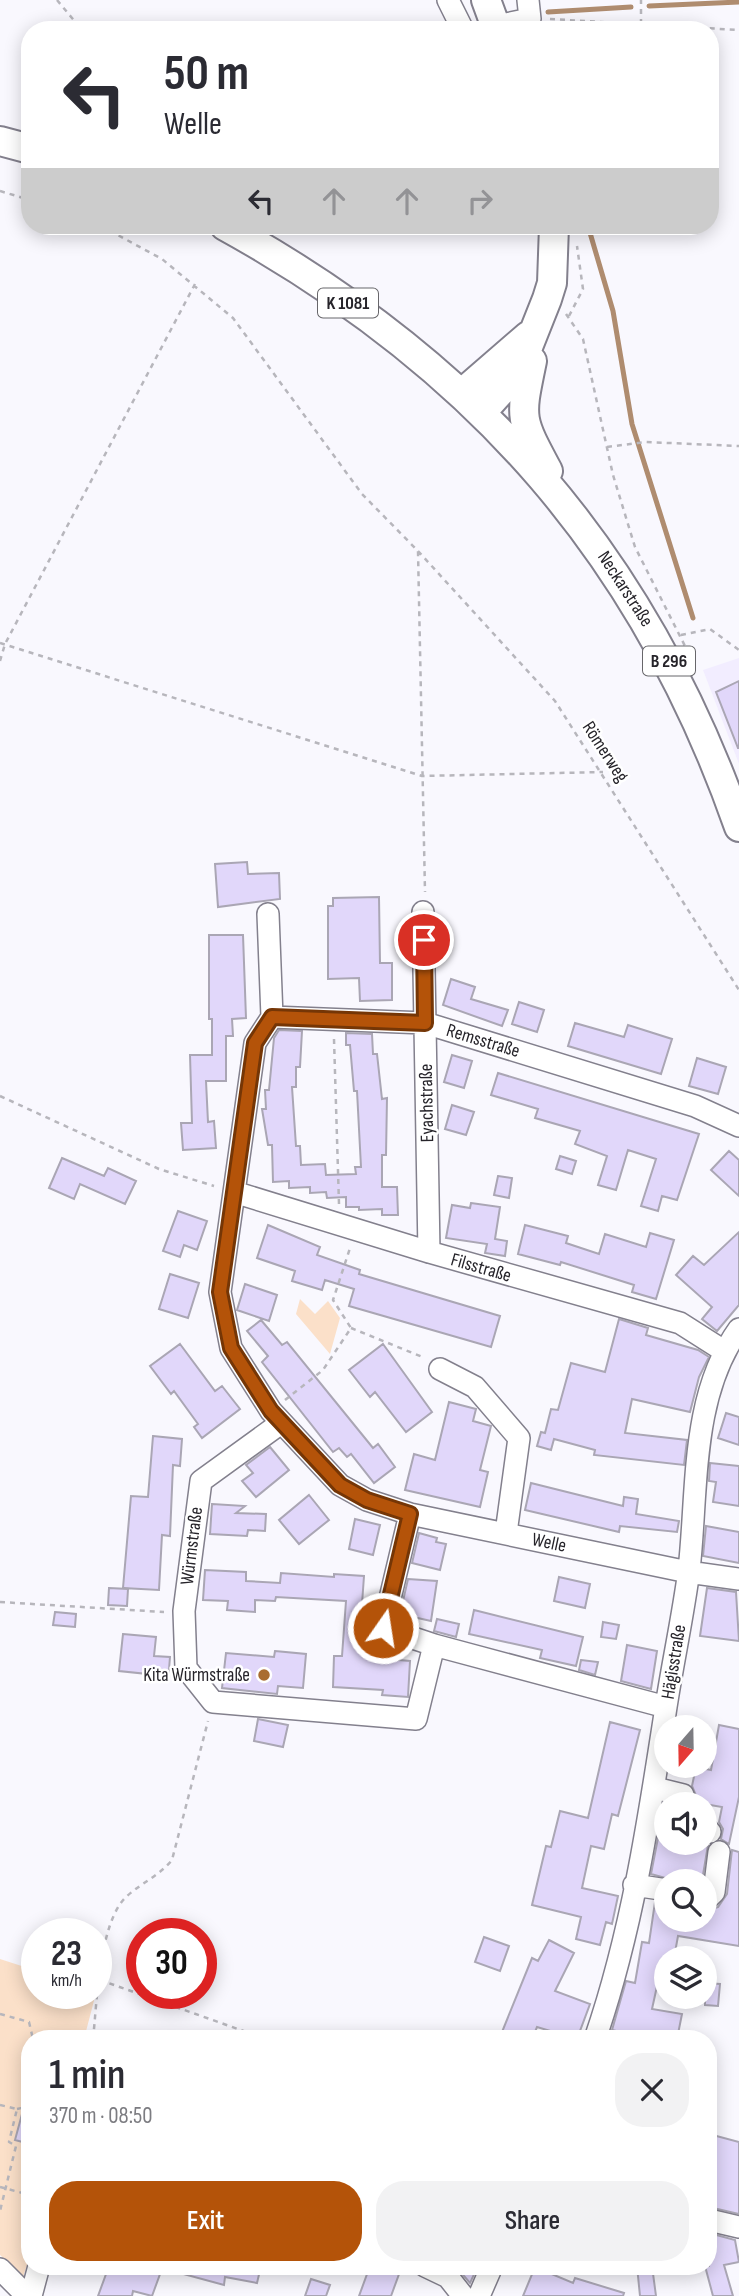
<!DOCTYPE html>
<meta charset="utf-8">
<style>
:root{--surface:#fff;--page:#f2f2f3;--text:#2b2b33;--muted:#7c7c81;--accent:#b45309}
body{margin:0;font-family:"Sofia Sans Condensed",sans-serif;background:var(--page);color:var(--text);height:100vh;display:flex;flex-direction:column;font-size:26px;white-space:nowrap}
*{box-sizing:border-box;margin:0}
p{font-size:23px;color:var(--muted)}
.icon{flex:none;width:38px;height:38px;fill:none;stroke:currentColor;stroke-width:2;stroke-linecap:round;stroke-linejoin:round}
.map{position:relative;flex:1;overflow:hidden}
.details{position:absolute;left:21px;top:2030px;width:696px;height:245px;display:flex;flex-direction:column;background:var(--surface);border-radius:28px;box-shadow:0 4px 18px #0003}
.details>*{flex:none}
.guide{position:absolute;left:21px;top:21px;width:698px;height:214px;border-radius:28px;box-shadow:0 4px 18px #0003;background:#fff;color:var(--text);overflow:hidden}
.needle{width:46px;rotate:200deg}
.buttons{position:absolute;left:654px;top:1715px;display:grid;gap:14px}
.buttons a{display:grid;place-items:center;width:63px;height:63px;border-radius:50%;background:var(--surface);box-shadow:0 4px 18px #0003;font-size:35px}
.speed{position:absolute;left:21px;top:1918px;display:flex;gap:14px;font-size:35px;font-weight:700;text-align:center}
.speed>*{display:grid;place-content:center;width:91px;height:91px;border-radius:50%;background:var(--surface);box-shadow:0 4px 18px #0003;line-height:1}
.speed small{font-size:18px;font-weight:400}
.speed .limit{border:10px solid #d22;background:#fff;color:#111}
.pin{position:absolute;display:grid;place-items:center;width:60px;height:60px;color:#fff;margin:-30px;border:4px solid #fff;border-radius:50%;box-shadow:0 2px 7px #0007}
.me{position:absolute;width:77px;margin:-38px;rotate:13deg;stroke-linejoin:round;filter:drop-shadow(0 0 5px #0008)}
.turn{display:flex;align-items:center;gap:24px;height:147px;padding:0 28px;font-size:32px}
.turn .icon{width:91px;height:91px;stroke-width:2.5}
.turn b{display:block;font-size:49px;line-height:60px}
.lanes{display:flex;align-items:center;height:66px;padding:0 28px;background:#0003;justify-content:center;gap:35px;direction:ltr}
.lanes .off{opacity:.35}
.round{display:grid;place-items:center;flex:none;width:74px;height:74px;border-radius:28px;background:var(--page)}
.overview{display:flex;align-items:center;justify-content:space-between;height:119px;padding:0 28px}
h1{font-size:42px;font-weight:600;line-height:52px}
.cta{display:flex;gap:14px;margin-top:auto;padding:14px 28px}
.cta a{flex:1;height:80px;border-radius:28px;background:var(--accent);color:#fff;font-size:28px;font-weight:600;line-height:80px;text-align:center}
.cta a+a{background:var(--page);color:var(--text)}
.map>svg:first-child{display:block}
.built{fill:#f2edff}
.green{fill:#fbe0c9}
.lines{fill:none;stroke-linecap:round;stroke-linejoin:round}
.stream{stroke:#af8c6f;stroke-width:5}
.building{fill:#e1d7fa;stroke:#aaa6b4;stroke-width:2}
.minor-casing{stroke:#83808d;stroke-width:24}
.major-casing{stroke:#83808d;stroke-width:32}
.path{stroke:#b7b6bc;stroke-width:2.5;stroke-dasharray:5 5;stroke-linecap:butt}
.minor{stroke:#fff;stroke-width:21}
.major{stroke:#fff;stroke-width:28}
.route-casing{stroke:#753606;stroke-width:18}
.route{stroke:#b45309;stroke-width:12}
.poi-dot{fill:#a96c30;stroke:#fff;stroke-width:2.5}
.labels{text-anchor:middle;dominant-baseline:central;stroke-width:5;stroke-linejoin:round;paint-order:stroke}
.shield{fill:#fff;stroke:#67666a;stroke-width:2}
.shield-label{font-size:18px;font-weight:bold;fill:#26242a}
.street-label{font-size:19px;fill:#26242a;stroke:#fff}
.poi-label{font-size:19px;fill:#26242a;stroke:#fff;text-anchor:end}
</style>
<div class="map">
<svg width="739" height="2296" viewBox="0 0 739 2296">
<rect width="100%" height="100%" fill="#f9f8fe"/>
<!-- built -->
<path class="built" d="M 739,658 L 739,764 L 703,670 Z"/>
<!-- green -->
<path class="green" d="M 300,1299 L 315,1314 L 328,1301 L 340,1318 L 330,1354 L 296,1314 Z
M 0,1959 L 37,1971 L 37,1993 L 96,1993 L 84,2039 L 30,2039 L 30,2256 L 23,2277 L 0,2255 Z"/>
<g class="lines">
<!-- stream -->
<path class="stream" d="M 649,6 L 739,2
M 548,12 L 631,7
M 588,226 L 613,311 L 632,424 L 693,618"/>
</g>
<!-- building -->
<path class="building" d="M 739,681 L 739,748 L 738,748 L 716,692 Z
M 247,862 L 248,874 L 279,873 L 280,899 L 218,907 L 215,864 Z
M 379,897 L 380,963 L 392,963 L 392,1000 L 360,1001 L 359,978 L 328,979 L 328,906 L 333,906 L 333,898 Z
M 209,935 L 243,935 L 246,1018 L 232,1019 L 233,1036 L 226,1036 L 226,1081 L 206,1081 L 208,1122 L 214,1121 L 216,1148 L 183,1150 L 181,1123 L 192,1123 L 190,1055 L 212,1055 L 212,1019 L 209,1019 Z
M 451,979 L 475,987 L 471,999 L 508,1010 L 502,1026 L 443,1005 Z
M 519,1002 L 544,1010 L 537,1032 L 512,1024 Z
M 575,1023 L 624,1037 L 628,1025 L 672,1039 L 661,1074 L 568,1046 Z
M 279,1030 L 302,1031 L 300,1067 L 296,1067 L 296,1087 L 292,1087 L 296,1146 L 300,1146 L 301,1165 L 325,1164 L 326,1175 L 356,1174 L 355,1167 L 361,1167 L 357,1091 L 354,1091 L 350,1045 L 346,1045 L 346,1033 L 372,1034 L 373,1054 L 377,1054 L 382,1099 L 387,1098 L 386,1155 L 382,1155 L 382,1187 L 397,1187 L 398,1215 L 382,1215 L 382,1209 L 359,1210 L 359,1207 L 346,1207 L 346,1197 L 327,1198 L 326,1192 L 310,1193 L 310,1187 L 289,1188 L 289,1181 L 273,1182 L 272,1145 L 268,1145 L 262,1109 L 266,1109 L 265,1090 L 269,1090 L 274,1038 Z
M 452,1055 L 472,1061 L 464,1088 L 444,1082 Z
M 697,1058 L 726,1067 L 718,1094 L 689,1086 Z
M 498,1073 L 699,1134 L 677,1200 L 662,1196 L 658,1211 L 641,1206 L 656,1159 L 628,1150 L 616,1190 L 598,1185 L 607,1156 L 575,1144 L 580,1131 L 535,1118 L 538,1109 L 491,1095 Z
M 452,1105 L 474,1112 L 466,1135 L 445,1129 Z
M 729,1151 L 739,1160 L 739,1196 L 711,1170 Z
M 560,1156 L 576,1161 L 572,1174 L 556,1169 Z
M 62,1158 L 104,1176 L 108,1168 L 136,1181 L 125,1204 L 80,1184 L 74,1199 L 49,1188 Z
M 498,1176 L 512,1178 L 509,1198 L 494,1195 Z
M 471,1203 L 500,1207 L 495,1239 L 507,1241 L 505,1256 L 485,1253 L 487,1244 L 446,1238 L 452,1205 L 470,1208 Z
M 178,1211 L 207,1221 L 197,1250 L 184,1245 L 180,1257 L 163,1251 Z
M 268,1225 L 320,1247 L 317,1255 L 360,1270 L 359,1274 L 500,1316 L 491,1347 L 349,1306 L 354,1289 L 325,1280 L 322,1290 L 292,1281 L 295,1271 L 257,1258 Z
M 525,1225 L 568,1236 L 566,1243 L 599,1254 L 605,1234 L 646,1247 L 650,1233 L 674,1240 L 656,1299 L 632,1292 L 634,1285 L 561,1262 L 560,1265 L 518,1254 Z
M 739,1232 L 739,1305 L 717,1331 L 702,1319 L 712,1307 L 676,1275 L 693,1256 L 704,1265 Z
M 170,1274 L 199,1283 L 188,1318 L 159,1309 Z
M 245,1284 L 277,1295 L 269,1321 L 237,1310 Z
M 619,1319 L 648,1328 L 646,1335 L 698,1350 L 709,1357 L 699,1377 L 690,1412 L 632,1399 L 625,1433 L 687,1440 L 684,1465 L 594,1455 L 595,1450 L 554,1439 L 551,1450 L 537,1446 L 541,1432 L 545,1433 L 551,1409 L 558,1410 L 571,1363 L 605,1372 Z
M 261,1320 L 282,1345 L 287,1342 L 373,1448 L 378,1444 L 395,1467 L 374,1483 L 351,1454 L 347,1457 L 339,1448 L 333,1452 L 262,1362 L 268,1356 L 247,1331 Z
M 180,1344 L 215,1391 L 222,1386 L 240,1409 L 202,1438 L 194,1427 L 198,1424 L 174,1391 L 171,1394 L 150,1366 Z
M 383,1344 L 432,1412 L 406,1432 L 375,1392 L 370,1397 L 349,1370 Z
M 449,1402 L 476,1409 L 473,1421 L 491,1426 L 480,1470 L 488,1472 L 480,1507 L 405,1490 L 414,1454 L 435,1460 Z
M 726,1413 L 739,1417 L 739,1445 L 718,1438 Z
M 153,1436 L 182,1439 L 180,1466 L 173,1465 L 170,1536 L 162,1535 L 159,1590 L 123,1588 L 131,1496 L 148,1497 Z
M 270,1447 L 289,1470 L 256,1497 L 242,1481 L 253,1473 L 246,1465 Z
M 710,1463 L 739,1466 L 739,1506 L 713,1502 L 716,1482 L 709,1481 Z
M 531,1483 L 623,1506 L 624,1497 L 638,1499 L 636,1514 L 679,1521 L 677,1532 L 620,1526 L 619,1532 L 525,1510 Z
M 309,1495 L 329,1520 L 299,1544 L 279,1520 Z
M 212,1504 L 245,1506 L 236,1513 L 266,1514 L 265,1531 L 248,1530 L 247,1536 L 210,1534 Z
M 355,1519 L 380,1525 L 373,1555 L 349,1549 Z
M 706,1526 L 739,1532 L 739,1563 L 703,1556 Z
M 419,1533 L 437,1538 L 436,1542 L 446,1544 L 440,1570 L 412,1563 Z
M 205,1570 L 246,1572 L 246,1581 L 280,1583 L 281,1573 L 334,1577 L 334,1574 L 364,1576 L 362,1604 L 366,1604 L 367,1621 L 365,1657 L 410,1661 L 408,1697 L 382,1695 L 383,1690 L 333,1687 L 334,1656 L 342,1656 L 346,1601 L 276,1597 L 275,1601 L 255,1600 L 255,1612 L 227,1610 L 228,1601 L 203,1600 Z
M 559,1577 L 590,1584 L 585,1608 L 554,1601 Z
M 408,1579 L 437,1581 L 431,1621 L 400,1614 Z
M 109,1588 L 128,1589 L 127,1606 L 108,1605 Z
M 707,1588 L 736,1592 L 739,1641 L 700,1636 Z
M 474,1610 L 583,1637 L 576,1666 L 540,1658 L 542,1650 L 469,1634 Z
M 55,1612 L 76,1614 L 75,1627 L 53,1625 Z
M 437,1619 L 459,1624 L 456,1637 L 434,1631 Z
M 603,1622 L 619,1625 L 616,1639 L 601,1637 Z
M 123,1634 L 156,1637 L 154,1656 L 170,1657 L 168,1682 L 146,1680 L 147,1674 L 119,1671 Z
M 627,1645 L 657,1651 L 651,1689 L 621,1681 Z
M 275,1651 L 306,1654 L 303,1688 L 278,1686 L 277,1694 L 222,1688 L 226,1653 L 274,1657 Z
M 581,1660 L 598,1662 L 595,1675 L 579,1670 Z
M 258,1719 L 288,1725 L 283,1747 L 254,1741 Z
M 610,1722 L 640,1730 L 618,1816 L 612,1814 L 604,1849 L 591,1846 L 582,1888 L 618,1896 L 612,1924 L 606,1922 L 600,1945 L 576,1939 L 581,1917 L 532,1905 L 546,1846 L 551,1847 L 560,1811 L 588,1818 Z
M 719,1725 L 739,1729 L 739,1797 L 729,1844 L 721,1839 L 723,1829 L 719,1822 L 722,1807 L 699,1803 L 692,1786 L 696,1767 L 711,1770 Z
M 663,1812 L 667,1813 L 667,1845 L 696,1850 L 697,1843 L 708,1845 L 702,1881 L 676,1881 L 651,1874 Z
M 732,1850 L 739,1852 L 739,1946 L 678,1936 L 674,1958 L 667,1958 L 667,1969 L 661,1968 L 652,2009 L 682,2014 L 677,2039 L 650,2039 L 612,2030 L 626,1981 L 635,1983 L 642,1942 L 649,1943 L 655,1902 L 667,1903 L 667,1920 L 705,1920 L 705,1910 L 718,1907 L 727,1894 Z
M 484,1937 L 509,1946 L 500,1971 L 475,1962 Z
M 549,1940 L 574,1953 L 555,1991 L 590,2004 L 577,2039 L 537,2027 L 532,2039 L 516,2039 L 502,2032 L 532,1958 L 538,1961 Z
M 705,1983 L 720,1984 L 718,2006 L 705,2005 Z
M 25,2103 L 30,2103 L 30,2144 L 15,2140 Z
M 709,2134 L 739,2142 L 739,2214 L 709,2207 Z
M 709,2233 L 735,2240 L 739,2262 L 724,2265 L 733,2296 L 713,2296 L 705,2266 L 709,2266 Z
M 109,2266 L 163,2266 L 152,2296 L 133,2291 L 132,2296 L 98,2296 Z
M 176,2266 L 261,2266 L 257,2283 L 225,2277 L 224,2285 L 176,2272 Z
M 370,2266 L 402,2266 L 391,2296 L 359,2296 Z
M 455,2266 L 478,2266 L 470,2283 L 458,2269 Z
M 637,2266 L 652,2266 L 656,2296 L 640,2296 Z
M 535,2267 L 573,2283 L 575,2278 L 624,2293 L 623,2296 L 523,2296 Z
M 311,2279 L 330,2285 L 326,2296 L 305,2296 Z"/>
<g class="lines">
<!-- minor casing -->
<g class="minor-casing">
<path id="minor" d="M 448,0 L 463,30
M 497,29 L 506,24 L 530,19 L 528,0
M 423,912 L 429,1252
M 268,914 L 272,1017
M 739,1126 L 695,1106 L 425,1023 L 272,1017 L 255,1043 L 220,1292 L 231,1348 L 271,1411 L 340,1485 L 367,1500 L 410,1514 L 688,1572 L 739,1579
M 234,1192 L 429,1252 L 680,1323 L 724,1351
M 440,1369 L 475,1387 L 519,1438 L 506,1533
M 281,1423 L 201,1481 L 184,1611 L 186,1668 L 213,1702 L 416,1719 L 434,1645 L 666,1707
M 410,1514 L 383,1628 L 434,1645
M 655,1788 L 683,1795 L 686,1804
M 705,1827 L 710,1832
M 634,1885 L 667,1890
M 705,1897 L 709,1897 L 714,1892 L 719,1852
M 595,2039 C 632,1932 649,1818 666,1707 C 673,1661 683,1616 689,1570 C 698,1491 690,1397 739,1329
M 709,2220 L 739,2227
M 425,2266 L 448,2277 L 463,2296
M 0,2269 L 27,2296
M 31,2296 L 39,2266
M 479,2296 L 492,2266"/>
</g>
<!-- major casing -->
<g class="major-casing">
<path id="major" d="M 486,0 L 497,30
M 0,141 L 30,149
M 225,226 C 477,365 644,555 739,827
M 532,361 C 520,419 519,417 548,471
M 461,394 L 528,336
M 482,412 L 518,372 L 547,299 L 552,283 L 554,226"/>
</g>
<!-- path -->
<path class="path" d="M 57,0 L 82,30
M 550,19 L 739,30
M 641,24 L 641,0
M 0,191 L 30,200
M 101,226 L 162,259 L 233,318 L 362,494 L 418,551 L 425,892
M 566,314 L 583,339 L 613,475 L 635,547 L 689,654
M 569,316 L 583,289 L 577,246
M 607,447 L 646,442 L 739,446
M 418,551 L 555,701 L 739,990
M 681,635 L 710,629 L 739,650
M 0,643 L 422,776 L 603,772
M 0,661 L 5,644 L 195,284
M 334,1039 L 339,1204
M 0,1096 L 159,1169 L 214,1186
M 351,1328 L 425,1358
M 285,1400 L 323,1370 L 351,1328 L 333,1300 L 350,1248
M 0,1602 L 164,1612
M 100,1980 L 266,2039
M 0,2014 L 29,2022 L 33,2039
M 93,2039 C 97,2003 99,1923 126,1897 C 141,1883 159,1876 172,1860 L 208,1721
M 0,2105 L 17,2109 L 9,2142 L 16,2146 L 0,2211
M 17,2109 L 30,2106
M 0,2187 L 30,2195"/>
<!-- minor -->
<use href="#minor" class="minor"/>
<!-- major -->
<use href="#major" class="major"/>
</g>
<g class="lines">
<!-- route casing -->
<g class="route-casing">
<path id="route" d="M 383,1628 L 410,1514 L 367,1500 L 340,1485 L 271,1411 L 231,1348 L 220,1292 L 255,1043 L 272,1017 L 425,1023 L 424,940"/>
</g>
<!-- route -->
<use href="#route" class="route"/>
</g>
<!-- markers -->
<circle class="poi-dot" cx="264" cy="1675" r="7"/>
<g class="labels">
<!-- shield labels -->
<g class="shield">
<rect x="318" y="288.5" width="60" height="29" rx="5"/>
<rect x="643" y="646.5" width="52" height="29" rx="5"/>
</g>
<g class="shield-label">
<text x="348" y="303">K 1081</text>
<text x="669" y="661">B 296</text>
</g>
<!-- street labels -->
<g class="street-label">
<text transform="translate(625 589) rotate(57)">Neckarstraße</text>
<text transform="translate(605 752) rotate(57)">Römerweg</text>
<text transform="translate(483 1041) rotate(17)">Remsstraße</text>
<text transform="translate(427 1103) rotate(-91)">Eyachstraße</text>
<text transform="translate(481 1268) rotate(16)">Filsstraße</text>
<text transform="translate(549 1543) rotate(12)">Welle</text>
<text transform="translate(192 1546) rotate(-83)">Würmstraße</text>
<text transform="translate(674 1662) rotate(-81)">Hägisstraße</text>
</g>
<!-- poi labels -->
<g class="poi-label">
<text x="250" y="1675">Kita Würmstraße</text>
</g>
</g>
</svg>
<div class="buttons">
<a><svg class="needle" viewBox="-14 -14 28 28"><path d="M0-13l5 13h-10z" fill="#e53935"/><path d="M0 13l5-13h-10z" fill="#7c7c81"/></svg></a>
<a><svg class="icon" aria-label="sound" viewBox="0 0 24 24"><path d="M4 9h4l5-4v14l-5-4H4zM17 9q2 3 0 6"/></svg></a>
<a><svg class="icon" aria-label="search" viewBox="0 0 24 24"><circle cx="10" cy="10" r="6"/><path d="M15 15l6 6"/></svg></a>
<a><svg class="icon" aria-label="layers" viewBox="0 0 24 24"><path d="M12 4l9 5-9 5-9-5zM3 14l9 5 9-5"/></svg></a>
</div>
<div class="speed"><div>23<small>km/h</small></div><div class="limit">30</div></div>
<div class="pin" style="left:424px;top:940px;background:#d93025"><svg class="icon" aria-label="arrive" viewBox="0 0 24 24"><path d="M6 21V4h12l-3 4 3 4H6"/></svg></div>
<svg class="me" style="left:383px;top:1628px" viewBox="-20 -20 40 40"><circle r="17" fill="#b45309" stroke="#fff" stroke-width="3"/><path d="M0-11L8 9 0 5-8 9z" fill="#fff"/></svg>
<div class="guide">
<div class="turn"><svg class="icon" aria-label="left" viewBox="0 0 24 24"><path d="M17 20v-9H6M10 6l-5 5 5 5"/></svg><div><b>50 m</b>Welle</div></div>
<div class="lanes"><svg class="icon" aria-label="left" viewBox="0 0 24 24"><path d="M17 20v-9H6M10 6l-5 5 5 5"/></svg><svg class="icon off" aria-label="ahead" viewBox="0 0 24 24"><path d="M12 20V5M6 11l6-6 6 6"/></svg><svg class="icon off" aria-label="ahead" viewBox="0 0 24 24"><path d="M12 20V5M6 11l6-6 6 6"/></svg><svg class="icon off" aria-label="right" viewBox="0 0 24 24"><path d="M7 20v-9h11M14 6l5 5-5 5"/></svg></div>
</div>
<section class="details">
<div class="overview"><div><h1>1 min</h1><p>370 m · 08:50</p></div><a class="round"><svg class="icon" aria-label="close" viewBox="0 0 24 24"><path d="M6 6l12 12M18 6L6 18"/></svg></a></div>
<div class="cta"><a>Exit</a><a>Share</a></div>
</section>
</div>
